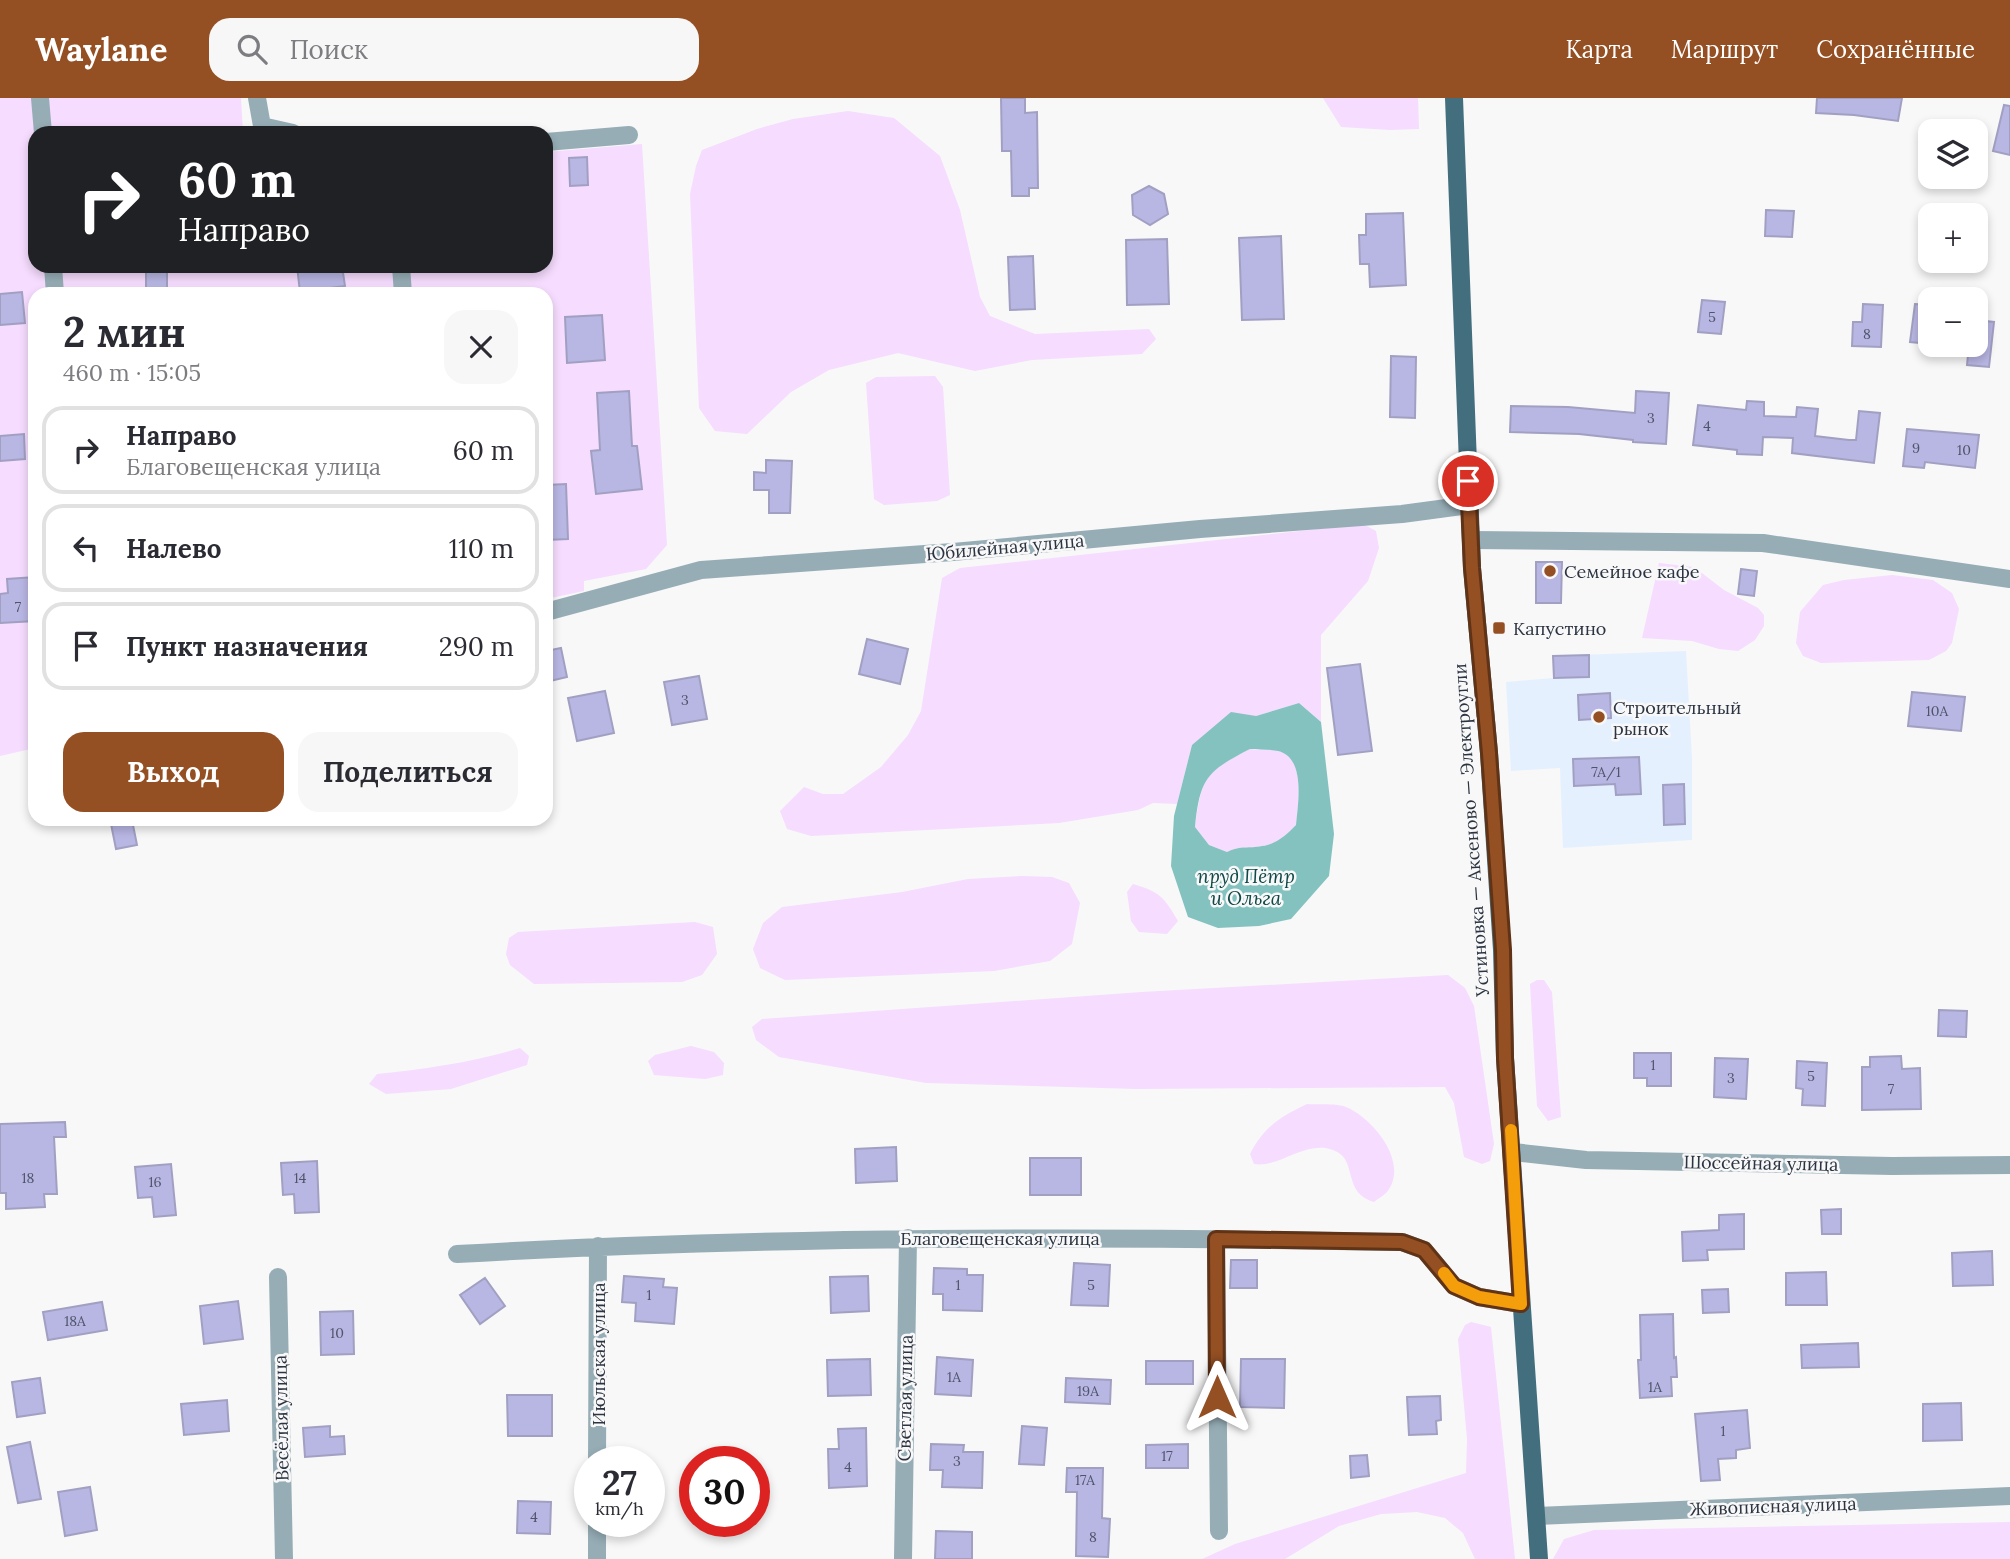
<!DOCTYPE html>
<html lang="ru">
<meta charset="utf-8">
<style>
:root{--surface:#fff;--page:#f7f7f7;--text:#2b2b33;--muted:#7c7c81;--line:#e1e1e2;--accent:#944f23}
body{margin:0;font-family:Lora,serif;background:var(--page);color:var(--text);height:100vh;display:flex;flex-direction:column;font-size:26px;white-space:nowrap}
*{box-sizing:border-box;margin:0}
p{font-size:23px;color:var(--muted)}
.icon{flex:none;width:38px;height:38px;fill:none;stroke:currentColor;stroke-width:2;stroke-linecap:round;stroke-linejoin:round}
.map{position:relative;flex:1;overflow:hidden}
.panel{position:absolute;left:28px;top:189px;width:525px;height:539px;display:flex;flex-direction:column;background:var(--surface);border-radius:21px;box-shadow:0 4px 10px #0003}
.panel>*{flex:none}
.top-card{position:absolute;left:28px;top:28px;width:525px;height:147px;border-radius:21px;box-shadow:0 4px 10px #0003;background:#202124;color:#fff;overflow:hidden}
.controls{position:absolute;left:1918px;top:21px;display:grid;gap:14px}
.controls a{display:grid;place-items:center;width:70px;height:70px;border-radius:14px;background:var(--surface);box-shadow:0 4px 10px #0003;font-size:35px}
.speed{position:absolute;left:574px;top:1348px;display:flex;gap:14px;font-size:35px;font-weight:700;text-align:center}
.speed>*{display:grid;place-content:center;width:91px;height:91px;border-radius:50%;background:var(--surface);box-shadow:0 4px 10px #0003;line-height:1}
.speed small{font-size:18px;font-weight:400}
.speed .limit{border:10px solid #d22;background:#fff;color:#111}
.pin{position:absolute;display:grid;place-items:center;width:60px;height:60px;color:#fff;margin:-30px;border:4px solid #fff;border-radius:50%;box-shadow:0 2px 7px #0007}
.me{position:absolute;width:77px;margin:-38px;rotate:0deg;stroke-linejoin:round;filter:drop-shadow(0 0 5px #0008)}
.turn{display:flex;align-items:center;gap:24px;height:147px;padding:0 35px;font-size:32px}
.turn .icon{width:91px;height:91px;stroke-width:2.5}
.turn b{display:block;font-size:49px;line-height:60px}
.round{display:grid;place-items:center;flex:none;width:74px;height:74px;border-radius:21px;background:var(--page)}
.headline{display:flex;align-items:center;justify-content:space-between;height:119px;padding:0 35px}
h1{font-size:42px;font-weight:800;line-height:52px}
.cta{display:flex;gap:14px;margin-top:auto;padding:14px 35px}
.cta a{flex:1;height:80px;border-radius:21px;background:var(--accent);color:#fff;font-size:28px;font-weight:800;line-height:80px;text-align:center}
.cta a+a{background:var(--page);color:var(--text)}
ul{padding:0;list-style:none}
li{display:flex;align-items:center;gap:21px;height:88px;margin:0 14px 10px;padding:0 21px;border:4px solid var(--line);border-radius:21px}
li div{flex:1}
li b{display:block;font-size:26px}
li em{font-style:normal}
header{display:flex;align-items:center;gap:42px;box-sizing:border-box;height:98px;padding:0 35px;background:var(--accent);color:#fff}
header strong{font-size:33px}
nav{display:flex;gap:38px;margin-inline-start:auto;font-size:24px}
.search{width:490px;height:63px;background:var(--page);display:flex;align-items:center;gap:18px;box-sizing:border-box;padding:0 24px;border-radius:21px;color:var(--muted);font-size:26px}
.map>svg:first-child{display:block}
.built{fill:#e5f0ff}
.green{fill:#f6dcfe}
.water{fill:#84c2c0;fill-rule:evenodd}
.building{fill:#b8b6e3;stroke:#a1a0c2;stroke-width:2}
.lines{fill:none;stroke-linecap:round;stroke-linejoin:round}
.minor{stroke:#96adb6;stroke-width:18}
.major{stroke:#436e7e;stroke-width:18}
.route-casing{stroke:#603317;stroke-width:18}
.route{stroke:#944f23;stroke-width:12}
.slow{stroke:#f59e0b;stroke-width:12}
.poi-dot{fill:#944f23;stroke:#f8f8f8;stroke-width:2.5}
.labels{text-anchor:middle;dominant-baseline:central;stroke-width:5;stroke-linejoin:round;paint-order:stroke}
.number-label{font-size:14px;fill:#4e5469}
.street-label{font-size:18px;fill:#2b3440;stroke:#f8f8f8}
.poi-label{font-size:18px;fill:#2b3440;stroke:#f8f8f8;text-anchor:start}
.water-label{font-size:19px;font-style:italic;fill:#0d4746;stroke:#f8f8f8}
</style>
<header>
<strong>Waylane</strong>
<div class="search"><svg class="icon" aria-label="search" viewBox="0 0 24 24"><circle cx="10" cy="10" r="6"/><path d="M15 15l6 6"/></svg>Поиск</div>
<nav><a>Карта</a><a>Маршрут</a><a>Сохранённые</a></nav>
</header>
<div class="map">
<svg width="2010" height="1461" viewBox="0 0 2010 1461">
<rect width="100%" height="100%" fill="#f8f8f8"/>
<!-- built -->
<path class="built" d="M 1686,553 L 1692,660 L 1692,742 L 1563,750 L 1560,670 L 1511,673 L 1506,584 L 1553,580 L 1553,558 Z"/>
<!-- green -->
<path class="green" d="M 0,0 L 241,0 L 243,35 L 35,35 L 35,168 L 546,168 L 546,54 L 642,46 L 667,447 L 646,471 L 584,483 L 584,493 L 546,501 L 546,196 L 35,196 L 35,650 L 0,658 Z
M 1323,0 L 1418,0 L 1419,31 L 1390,32 L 1341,29 Z
M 848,13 L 894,20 L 940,58 L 960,112 L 980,199 L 990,218 L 1035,236 L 1149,231 L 1156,241 L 1142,256 L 1032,262 L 975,273 L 898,255 L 829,272 L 791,294 L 747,336 L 715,333 L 699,310 L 690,96 L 696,68 L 702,52 L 757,31 L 793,21 Z
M 935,278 L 943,289 L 950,397 L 937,403 L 884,407 L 874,401 L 866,285 L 876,279 Z
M 1363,426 L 1376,433 L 1379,450 L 1368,483 L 1321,537 L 1321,624 L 1299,605 L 1256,618 L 1192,647 L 1177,706 L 1153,705 L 1138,712 L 1059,725 L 811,738 L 787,731 L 780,713 L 804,689 L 823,696 L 843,696 L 881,669 L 908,637 L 921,613 L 942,480 L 960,470 Z
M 1659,465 L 1694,469 L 1724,492 L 1758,510 L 1764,517 L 1764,528 L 1755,542 L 1738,553 L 1719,551 L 1692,543 L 1642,540 Z
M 1892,477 L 1933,482 L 1952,495 L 1959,511 L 1952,545 L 1946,553 L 1929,562 L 1821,565 L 1803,558 L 1796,545 L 1800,514 L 1823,487 L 1844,482 Z
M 1250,651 C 1259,652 1269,651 1278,653 C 1306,660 1298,705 1296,727 C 1286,737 1277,746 1262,748 C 1248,751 1242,747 1227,754 L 1209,747 L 1195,729 C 1202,678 1205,674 1250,651 Z
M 1022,778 L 1052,779 L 1069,785 L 1080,805 L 1072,846 L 1050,863 L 994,873 L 785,882 L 760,870 L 753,851 L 763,825 L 782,809 L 902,794 L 968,781 Z
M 1133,786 C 1160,794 1164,799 1178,823 L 1167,836 L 1139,834 L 1131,823 L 1127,794 Z
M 695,824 L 713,829 L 717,856 L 702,877 L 682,884 L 534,886 L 510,867 L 506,856 L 509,840 L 518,834 Z
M 1448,877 L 1465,890 L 1474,908 L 1494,1046 L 1490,1063 L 1482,1066 L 1464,1059 L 1454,1005 L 1445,989 L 1137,991 L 926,985 L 779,959 L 756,942 L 752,929 L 762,921 L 1142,894 Z
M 1537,882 L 1544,882 L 1552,894 L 1561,1019 L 1548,1023 L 1537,1008 L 1530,886 Z
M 691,948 L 714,954 L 724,965 L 723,977 L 705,981 L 654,977 L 648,963 L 655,957 Z
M 520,950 L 529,958 L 527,967 L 451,991 L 386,996 L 369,986 L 377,976 C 425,971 474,964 520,950 Z
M 1307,1006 C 1318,1007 1336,1005 1346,1009 C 1373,1020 1410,1065 1387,1094 C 1384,1097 1378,1101 1374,1104 C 1341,1094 1359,1061 1333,1052 C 1305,1042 1280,1070 1254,1066 L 1250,1056 C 1264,1029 1280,1019 1307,1006 Z
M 1471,1224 L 1491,1229 L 1515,1461 L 1475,1461 L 1463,1435 L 1445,1420 L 1417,1414 L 1381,1416 L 1339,1428 L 1285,1461 L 1202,1461 L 1235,1446 L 1466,1375 L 1467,1341 L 1458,1241 L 1465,1227 Z
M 2010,1424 L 2010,1461 L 1553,1461 L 1564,1441 L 1594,1432 Z"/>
<!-- water -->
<path class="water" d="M 1299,605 L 1321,624 L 1334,736 L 1329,778 L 1291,821 L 1259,828 L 1218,830 L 1188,819 L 1171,768 L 1174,718 L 1192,647 L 1231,614 L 1256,618 ZM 1250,651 C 1259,652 1269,651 1278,653 C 1306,660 1298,705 1296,727 C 1286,737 1277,746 1262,748 C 1248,751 1242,747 1227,754 L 1209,747 L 1195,729 C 1200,680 1207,673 1250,651 Z"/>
<!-- building -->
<path class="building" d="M 1001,0 L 1025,0 L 1025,15 L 1037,14 L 1038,90 L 1029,90 L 1029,98 L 1012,98 L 1011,53 L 1002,53 Z
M 1817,0 L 1902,0 L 1898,23 L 1854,17 L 1816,15 Z
M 2004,7 L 2010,8 L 2010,57 L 1993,53 Z
M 587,59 L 588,87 L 570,88 L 569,60 Z
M 1149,88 L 1164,96 L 1168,116 L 1150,127 L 1133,117 L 1132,97 Z
M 1766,112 L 1794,113 L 1792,139 L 1765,138 Z
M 1403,115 L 1406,187 L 1370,189 L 1369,166 L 1360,166 L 1359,137 L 1366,137 L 1366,116 Z
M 1281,138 L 1284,221 L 1242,222 L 1239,140 Z
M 1167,141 L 1169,206 L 1127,207 L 1126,142 Z
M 1033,158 L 1035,211 L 1010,212 L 1008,159 Z
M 146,168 L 167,168 L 167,196 L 146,196 Z
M 297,168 L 342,168 L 345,188 L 300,194 Z
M 22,194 L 25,225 L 0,227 L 0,196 Z
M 1702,202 L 1725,204 L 1721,236 L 1698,234 Z
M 1863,206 L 1883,207 L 1881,249 L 1852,248 L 1853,224 L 1862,224 Z
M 1915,206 L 1930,207 L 1930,246 L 1910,244 Z
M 602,217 L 605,262 L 567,265 L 565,219 Z
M 1976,222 L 1994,224 L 1989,269 L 1967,267 L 1969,247 L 1976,247 Z
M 1391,258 L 1416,259 L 1415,320 L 1390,319 Z
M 629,293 L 632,348 L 637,348 L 642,391 L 596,396 L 591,353 L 600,352 L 597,295 Z
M 1636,293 L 1669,295 L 1666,346 L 1633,344 L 1633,342 L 1579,336 L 1510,334 L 1511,308 L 1568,309 L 1635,315 Z
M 1747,303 L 1764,304 L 1764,318 L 1796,319 L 1797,309 L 1818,311 L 1815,338 L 1849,342 L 1856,342 L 1859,313 L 1880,315 L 1874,365 L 1792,355 L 1793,340 L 1763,339 L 1762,357 L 1737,356 L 1737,352 L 1693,347 L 1698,307 L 1746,312 Z
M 1907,331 L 1979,337 L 1975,370 L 1925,364 L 1924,370 L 1903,368 Z
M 24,336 L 25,361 L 0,363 L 0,338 Z
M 766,362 L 792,363 L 790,415 L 769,415 L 769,392 L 754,392 L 754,374 L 766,375 Z
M 566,386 L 568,441 L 546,442 L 546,387 Z
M 1536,464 L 1562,464 L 1561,505 L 1536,505 Z
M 1741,471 L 1757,473 L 1754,498 L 1738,496 Z
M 35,479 L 35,523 L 0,525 L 0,496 L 8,495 L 7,481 Z
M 867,541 L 908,551 L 900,586 L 859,576 Z
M 561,550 L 567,579 L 546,584 L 546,553 Z
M 1589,557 L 1589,579 L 1554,580 L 1553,558 Z
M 1360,566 L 1372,653 L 1338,657 L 1327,570 Z
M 699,578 L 707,621 L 672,627 L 664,584 Z
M 605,593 L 614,635 L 577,643 L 568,600 Z
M 1912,594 L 1965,599 L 1961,633 L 1908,628 Z
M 1610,595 L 1611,620 L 1579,622 L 1578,597 Z
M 1639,659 L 1641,696 L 1616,697 L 1615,686 L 1574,688 L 1573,661 Z
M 1684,686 L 1685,726 L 1664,727 L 1663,687 Z
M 132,722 L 137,747 L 116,751 L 111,726 Z
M 1939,912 L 1967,913 L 1966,939 L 1938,938 Z
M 1634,955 L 1671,955 L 1671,988 L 1647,988 L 1647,980 L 1634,980 Z
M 1901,958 L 1902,971 L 1920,970 L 1921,1011 L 1862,1012 L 1862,969 L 1870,969 L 1870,959 Z
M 1715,960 L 1748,961 L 1746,1001 L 1714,999 Z
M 1797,963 L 1827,965 L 1825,1008 L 1802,1007 L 1803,991 L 1796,990 Z
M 65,1024 L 66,1039 L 54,1039 L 57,1096 L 44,1096 L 45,1109 L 6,1111 L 6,1095 L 0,1095 L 0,1026 Z
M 896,1049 L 897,1083 L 856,1085 L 855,1051 Z
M 1030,1060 L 1081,1060 L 1081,1097 L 1030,1097 Z
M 317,1063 L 319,1114 L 295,1115 L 294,1096 L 283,1097 L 281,1065 Z
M 171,1066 L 176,1117 L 154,1119 L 152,1099 L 138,1100 L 135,1069 Z
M 1841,1111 L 1841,1136 L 1822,1136 L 1821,1112 Z
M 1744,1116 L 1744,1151 L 1707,1152 L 1708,1162 L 1683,1163 L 1682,1134 L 1719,1132 L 1719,1117 Z
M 1992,1153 L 1993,1187 L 1953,1188 L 1952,1155 Z
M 1231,1162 L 1257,1162 L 1257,1190 L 1230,1190 Z
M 1074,1165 L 1110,1167 L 1108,1208 L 1071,1207 Z
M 934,1170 L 967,1171 L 967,1177 L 983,1177 L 982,1213 L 943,1212 L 943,1196 L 933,1196 Z
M 1826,1174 L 1827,1207 L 1786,1207 L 1786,1175 Z
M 624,1178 L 664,1181 L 663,1189 L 677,1190 L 674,1226 L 635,1223 L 636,1205 L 622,1204 Z
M 868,1178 L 869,1213 L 831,1215 L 830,1179 Z
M 485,1180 L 505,1208 L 480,1226 L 460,1197 Z
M 1728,1191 L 1729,1214 L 1703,1215 L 1702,1192 Z
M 238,1203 L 243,1241 L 204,1246 L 200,1208 Z
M 102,1204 L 107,1232 L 48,1242 L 43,1214 Z
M 353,1213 L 354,1256 L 321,1257 L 320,1214 Z
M 1673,1216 L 1674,1260 L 1676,1259 L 1677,1279 L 1671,1279 L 1672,1298 L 1640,1300 L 1638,1262 L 1641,1262 L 1640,1217 Z
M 1858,1245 L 1859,1269 L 1802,1270 L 1801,1247 Z
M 937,1259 L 973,1262 L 971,1298 L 935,1296 Z
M 870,1261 L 871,1297 L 828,1298 L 827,1262 Z
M 1241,1261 L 1285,1261 L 1284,1310 L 1240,1309 Z
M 1146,1263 L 1193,1263 L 1193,1286 L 1146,1286 Z
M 40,1280 L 45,1315 L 17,1319 L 12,1284 Z
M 1066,1280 L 1111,1282 L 1110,1306 L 1065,1304 Z
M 507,1297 L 552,1297 L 552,1338 L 508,1338 Z
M 1440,1298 L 1441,1322 L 1436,1323 L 1437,1336 L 1409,1337 L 1407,1299 Z
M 227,1302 L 229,1333 L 184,1337 L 181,1306 Z
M 1961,1305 L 1962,1342 L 1923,1343 L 1923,1306 Z
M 1747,1312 L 1750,1350 L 1736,1352 L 1736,1360 L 1718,1361 L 1720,1382 L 1701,1383 L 1695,1316 Z
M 330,1328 L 330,1339 L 344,1338 L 345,1356 L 305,1359 L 303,1330 Z
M 1022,1328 L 1047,1330 L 1044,1367 L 1019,1366 Z
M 866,1330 L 867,1388 L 829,1390 L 828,1351 L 839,1351 L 838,1331 Z
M 30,1344 L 41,1401 L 18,1405 L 7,1349 Z
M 931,1346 L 964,1347 L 963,1354 L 983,1354 L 982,1390 L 942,1389 L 943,1372 L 930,1372 Z
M 1188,1346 L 1188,1370 L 1146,1370 L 1146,1347 Z
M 1367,1357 L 1369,1378 L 1351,1380 L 1350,1358 Z
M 1067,1370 L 1103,1370 L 1102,1420 L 1110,1421 L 1108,1459 L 1076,1458 L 1077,1394 L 1066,1394 Z
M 90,1389 L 97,1432 L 65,1438 L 58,1394 Z
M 518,1403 L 551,1404 L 550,1436 L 517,1435 Z
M 936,1433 L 972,1434 L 972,1461 L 935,1461 Z"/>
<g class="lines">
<!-- minor -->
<path class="minor" d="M 40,0 L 43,35
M 257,0 L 262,28 L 293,35
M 546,44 L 629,37
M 53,168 L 55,196
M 401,168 L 403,196
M 1472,442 L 1763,445 L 2010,481
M 546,514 L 701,472 L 953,454 L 1200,431 L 1402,416 L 1469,407
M 1513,1054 L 1586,1062 L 1892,1068 L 2010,1067
M 1216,1141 L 1219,1433
M 457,1156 C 772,1138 1086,1138 1402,1144 L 1424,1152 L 1454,1188 L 1479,1199 L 1521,1206
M 278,1179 L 284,1461
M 597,1363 L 598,1148
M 1537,1418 L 2010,1398
M 597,1461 L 597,1423
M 903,1461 L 908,1140"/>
<!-- major -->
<path class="major" d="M 1454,0 L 1472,470 L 1489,655 L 1502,852 L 1505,960 L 1539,1461"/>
</g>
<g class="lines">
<!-- route casing -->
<g class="route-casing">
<path id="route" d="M 1217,1299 L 1216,1141 L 1402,1144 L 1424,1152 L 1454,1188 L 1479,1199 L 1521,1206 L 1505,960 L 1503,852 L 1489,655 L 1472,470 L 1468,383"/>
</g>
<!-- route -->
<use href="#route" class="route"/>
<!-- slow -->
<path class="slow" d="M 1444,1175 L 1454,1188 L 1479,1199 L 1521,1206 L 1511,1032"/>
</g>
<!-- markers -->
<g class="poi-dot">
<circle cx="1550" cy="473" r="7"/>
<rect x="1492" y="523" width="14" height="14" rx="3.5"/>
<circle cx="1599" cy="619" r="7"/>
</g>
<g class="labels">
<!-- number labels -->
<g class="number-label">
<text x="1712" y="219">5</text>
<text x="1867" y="236">8</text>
<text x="1651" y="320">3</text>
<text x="1707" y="328">4</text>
<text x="1916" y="350">9</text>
<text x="1964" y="352">10</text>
<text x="18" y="509">7</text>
<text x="685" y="602">3</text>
<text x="1937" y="613">10А</text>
<text x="1606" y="674">7А/1</text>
<text x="1653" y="967">1</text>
<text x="1811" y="978">5</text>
<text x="1731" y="980">3</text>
<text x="1891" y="991">7</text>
<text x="28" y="1080">18</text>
<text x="300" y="1080">14</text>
<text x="155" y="1084">16</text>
<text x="958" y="1187">1</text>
<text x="1091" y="1187">5</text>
<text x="649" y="1197">1</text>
<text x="75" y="1223">18А</text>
<text x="337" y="1235">10</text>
<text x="954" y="1279">1А</text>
<text x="1655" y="1289">1А</text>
<text x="1088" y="1293">19А</text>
<text x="1723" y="1333">1</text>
<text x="1167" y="1358">17</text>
<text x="957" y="1363">3</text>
<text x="848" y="1369">4</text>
<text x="1085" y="1382">17А</text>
<text x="534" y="1419">4</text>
<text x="1093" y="1439">8</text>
</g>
<!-- street labels -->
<g class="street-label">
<text transform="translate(1005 449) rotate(-5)">Юбилейная улица</text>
<text transform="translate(1471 732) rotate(-94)">Устиновка — Аксеново — Электроугли</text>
<text transform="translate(1761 1065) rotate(1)">Шоссейная улица</text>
<text x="1000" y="1140">Благовещенская улица</text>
<text transform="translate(598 1256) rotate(-90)">Июльская улица</text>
<text transform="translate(905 1300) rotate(-89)">Светлая улица</text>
<text transform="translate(281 1320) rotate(-91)">Весёлая улица</text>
<text transform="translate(1773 1408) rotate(-2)">Живописная улица</text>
</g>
<!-- poi labels -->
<g class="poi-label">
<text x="1564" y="473">Семейное кафе</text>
<text x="1513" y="530">Капустино</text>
<text x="1613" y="609">Строительный<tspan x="1613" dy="21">рынок</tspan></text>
</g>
<!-- water labels -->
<g class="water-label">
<text x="1246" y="778">пруд Пётр<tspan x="1246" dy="22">и Ольга</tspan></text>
</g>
</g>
</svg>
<div class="controls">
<a><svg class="icon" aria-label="layers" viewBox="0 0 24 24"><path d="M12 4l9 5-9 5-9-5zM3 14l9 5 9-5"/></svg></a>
<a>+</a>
<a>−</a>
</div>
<div class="speed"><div>27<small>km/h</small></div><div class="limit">30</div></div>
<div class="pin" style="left:1468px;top:383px;background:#d93025"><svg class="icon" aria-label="arrive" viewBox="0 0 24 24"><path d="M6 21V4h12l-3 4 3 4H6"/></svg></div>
<svg class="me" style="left:1217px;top:1299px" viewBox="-20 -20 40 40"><path d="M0-17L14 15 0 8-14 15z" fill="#944f23" stroke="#fff" stroke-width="4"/></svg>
<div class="top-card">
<div class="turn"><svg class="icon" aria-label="right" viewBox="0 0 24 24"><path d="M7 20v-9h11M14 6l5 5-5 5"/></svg><div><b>60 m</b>Направо</div></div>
</div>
<section class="panel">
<div class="headline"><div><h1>2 мин</h1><p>460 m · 15:05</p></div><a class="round"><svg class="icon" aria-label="close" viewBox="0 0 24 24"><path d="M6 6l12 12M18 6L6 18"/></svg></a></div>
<ul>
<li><svg class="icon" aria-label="right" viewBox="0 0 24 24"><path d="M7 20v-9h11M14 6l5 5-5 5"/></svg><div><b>Направо</b><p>Благовещенская улица</p></div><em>60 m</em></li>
<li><svg class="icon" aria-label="left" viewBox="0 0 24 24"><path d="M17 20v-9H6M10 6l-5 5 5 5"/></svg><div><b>Налево</b></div><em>110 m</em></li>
<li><svg class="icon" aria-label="arrive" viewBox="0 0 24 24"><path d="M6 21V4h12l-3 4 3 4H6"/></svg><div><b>Пункт назначения</b></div><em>290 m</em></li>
</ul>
<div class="cta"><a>Выход</a><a>Поделиться</a></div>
</section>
</div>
